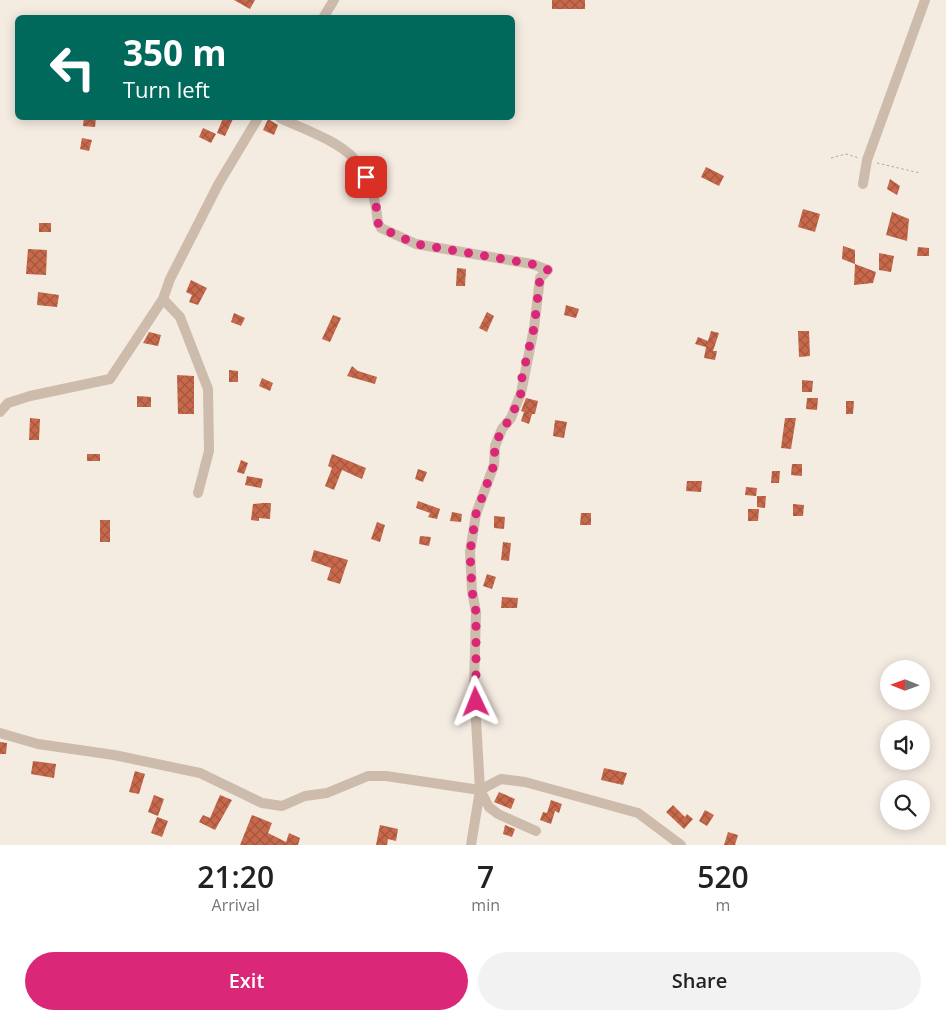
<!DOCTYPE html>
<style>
:root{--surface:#fff;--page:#f2f2f2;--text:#222;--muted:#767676;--accent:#db2777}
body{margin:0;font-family:"Open Sans",sans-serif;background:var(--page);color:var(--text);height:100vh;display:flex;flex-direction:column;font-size:19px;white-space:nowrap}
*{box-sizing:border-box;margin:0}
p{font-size:16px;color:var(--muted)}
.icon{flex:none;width:28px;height:28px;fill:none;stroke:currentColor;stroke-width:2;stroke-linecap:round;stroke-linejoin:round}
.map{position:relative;height:845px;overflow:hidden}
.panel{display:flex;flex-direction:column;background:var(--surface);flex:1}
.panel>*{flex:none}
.banner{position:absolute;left:15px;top:15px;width:500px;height:105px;border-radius:8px;box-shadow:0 2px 12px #0003;background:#00695c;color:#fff;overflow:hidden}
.needle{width:32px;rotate:271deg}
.tools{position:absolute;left:880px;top:660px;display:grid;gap:10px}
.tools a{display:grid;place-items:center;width:50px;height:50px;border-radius:50%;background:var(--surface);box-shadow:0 2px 12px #0003;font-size:25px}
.pin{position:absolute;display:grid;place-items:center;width:42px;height:42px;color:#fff;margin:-21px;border-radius:10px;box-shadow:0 2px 8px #0006}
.me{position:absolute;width:55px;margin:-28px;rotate:358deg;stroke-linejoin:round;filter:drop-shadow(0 0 4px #0008)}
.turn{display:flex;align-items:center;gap:18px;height:105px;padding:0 25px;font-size:22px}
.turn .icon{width:65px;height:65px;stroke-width:2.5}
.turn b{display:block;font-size:35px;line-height:42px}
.eta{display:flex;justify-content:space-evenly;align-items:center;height:85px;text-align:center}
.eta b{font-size:30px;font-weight:600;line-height:35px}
.button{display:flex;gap:10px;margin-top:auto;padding:10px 25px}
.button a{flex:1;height:58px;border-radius:30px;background:var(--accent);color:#fff;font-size:20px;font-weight:600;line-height:58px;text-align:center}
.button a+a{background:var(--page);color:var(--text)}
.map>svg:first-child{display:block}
.building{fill:url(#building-cross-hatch)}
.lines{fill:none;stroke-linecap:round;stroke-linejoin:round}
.path{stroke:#b9a596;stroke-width:1;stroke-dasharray:2.5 2.5;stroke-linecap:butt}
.minor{stroke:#cdbbac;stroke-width:10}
.route{stroke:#db2777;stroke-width:9;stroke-dasharray:0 16.2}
</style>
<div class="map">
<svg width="946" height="845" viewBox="0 0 946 845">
<defs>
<pattern id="building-cross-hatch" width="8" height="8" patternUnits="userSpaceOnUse" patternTransform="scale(1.25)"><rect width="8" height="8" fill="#c8694b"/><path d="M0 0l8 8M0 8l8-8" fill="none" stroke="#a4573f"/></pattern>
</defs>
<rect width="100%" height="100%" fill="#f4ebe1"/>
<!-- building -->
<path class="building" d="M 234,0 L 255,0 L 250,9 Z
M 552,0 L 585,0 L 585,9 L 552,9 Z
M 84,118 L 96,118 L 95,127 L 83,126 Z
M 223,118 L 233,119 L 225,136 L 217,133 Z
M 268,119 L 278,125 L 274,135 L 263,130 Z
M 203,128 L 216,134 L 211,143 L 199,137 Z
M 82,138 L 92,140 L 89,151 L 80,149 Z
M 706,167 L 724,176 L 719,186 L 701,177 Z
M 890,179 L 900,186 L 897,195 L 887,189 Z
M 803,209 L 820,214 L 815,232 L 798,227 Z
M 892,212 L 909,219 L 907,241 L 886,235 Z
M 39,223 L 51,223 L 51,232 L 39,232 Z
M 843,246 L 855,250 L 855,264 L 842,259 Z
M 918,247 L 929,248 L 929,256 L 917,256 Z
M 28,249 L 47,250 L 46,275 L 26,274 Z
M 879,253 L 894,256 L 891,272 L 879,270 Z
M 855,264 L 876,272 L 873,283 L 854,285 Z
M 457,268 L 466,269 L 465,286 L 456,286 Z
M 191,280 L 207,288 L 198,305 L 189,302 L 192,295 L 186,292 Z
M 38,292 L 59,295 L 57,307 L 37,305 Z
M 566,305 L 579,309 L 576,318 L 564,315 Z
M 487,312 L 494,316 L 487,332 L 479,328 Z
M 234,313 L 245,318 L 241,326 L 231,322 Z
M 333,315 L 341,318 L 330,342 L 322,339 Z
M 711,331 L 719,333 L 713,351 L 717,351 L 715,360 L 704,358 L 706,347 L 695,344 L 698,337 L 708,341 Z
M 798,331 L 809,331 L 810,356 L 799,357 Z
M 149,332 L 161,335 L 158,346 L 143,343 Z
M 352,366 L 358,371 L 377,377 L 375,384 L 347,376 Z
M 229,370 L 238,371 L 238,382 L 229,382 Z
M 177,375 L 194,376 L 194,414 L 178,414 Z
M 262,378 L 273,383 L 270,391 L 259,386 Z
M 802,380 L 813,381 L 812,392 L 802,392 Z
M 137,396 L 151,397 L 151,407 L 137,407 Z
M 526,398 L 538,401 L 535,414 L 532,414 L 529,424 L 521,421 L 524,412 L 521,411 Z
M 807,398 L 818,398 L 817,410 L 806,409 Z
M 846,401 L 854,401 L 853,414 L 846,414 Z
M 30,418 L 40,419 L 39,440 L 29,440 Z
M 785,418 L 796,418 L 791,449 L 781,448 Z
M 555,420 L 567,422 L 564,438 L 553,436 Z
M 87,454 L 100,454 L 100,461 L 87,461 Z
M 332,454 L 366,468 L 362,479 L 342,470 L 334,490 L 325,486 L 332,468 L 328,466 Z
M 241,460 L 248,463 L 244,474 L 237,472 Z
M 792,464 L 802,464 L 802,476 L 791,475 Z
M 418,469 L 427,472 L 423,482 L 415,479 Z
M 772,471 L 780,471 L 779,483 L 771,483 Z
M 247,476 L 263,479 L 261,488 L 245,485 Z
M 687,481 L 702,481 L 701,492 L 686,491 Z
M 746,487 L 757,488 L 756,496 L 745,495 Z
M 757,496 L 766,496 L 765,508 L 757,507 Z
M 418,501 L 440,509 L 437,519 L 428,517 L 430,513 L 416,508 Z
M 263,503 L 271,503 L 270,519 L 259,518 L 259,521 L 251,520 L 253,504 Z
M 793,504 L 804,505 L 803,516 L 793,516 Z
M 748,509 L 759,509 L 758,521 L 748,521 Z
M 452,512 L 462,514 L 461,522 L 450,521 Z
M 581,513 L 591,513 L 591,525 L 580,525 Z
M 494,516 L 505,517 L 504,529 L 494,528 Z
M 100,520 L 110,520 L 110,542 L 100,542 Z
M 377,522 L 385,525 L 380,542 L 371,539 Z
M 420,536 L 431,537 L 429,546 L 419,544 Z
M 503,542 L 511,543 L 509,561 L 501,560 Z
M 314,550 L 348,560 L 340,584 L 327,580 L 331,568 L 311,561 Z
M 487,574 L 496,577 L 492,589 L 483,586 Z
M 502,597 L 518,598 L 517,608 L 501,608 Z
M 0,742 L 7,743 L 6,754 L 0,754 Z
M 33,761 L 56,764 L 54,778 L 31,774 Z
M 604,768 L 627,773 L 623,785 L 601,780 Z
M 135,771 L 145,774 L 139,794 L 129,792 Z
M 499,792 L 515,799 L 511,809 L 494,802 Z
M 154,795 L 164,799 L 158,816 L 148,812 Z
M 220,795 L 232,800 L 215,830 L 199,822 L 203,815 L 210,818 Z
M 551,800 L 562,804 L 559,813 L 555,811 L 551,824 L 540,820 L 543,812 L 547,813 Z
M 673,805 L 685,817 L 687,814 L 693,819 L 684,829 L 666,812 Z
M 705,810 L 714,815 L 707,826 L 699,821 Z
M 252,815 L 272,823 L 268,833 L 286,842 L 289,833 L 300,838 L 298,845 L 240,845 Z
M 157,817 L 168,821 L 162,837 L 151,833 Z
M 380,825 L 398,829 L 396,841 L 388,839 L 387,845 L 376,845 Z
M 505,825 L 515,829 L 512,837 L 503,834 Z
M 728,832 L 738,835 L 735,845 L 724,845 Z"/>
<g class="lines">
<!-- path -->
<path class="path" d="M 831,158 L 846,154 L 859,158
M 877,163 L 920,173"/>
<!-- minor -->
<path class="minor" d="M 323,18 L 334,0
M 280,118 C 339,145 371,150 378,223 L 381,228 L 416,244 L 532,264 L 548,270 L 540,278 L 534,328 L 521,393 L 511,418 L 502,429 L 495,446 L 494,465 L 476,514 L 470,552 L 472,591 L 476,612 L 474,685 L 480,790 L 489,807 L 498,814 L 536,831
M 863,184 L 867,160 L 925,0
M 163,299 L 180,317 L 208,389 L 209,451 L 198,493
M 0,412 L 8,403 L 30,396 L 110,379 L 163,299 L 170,279 L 219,183 L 258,118
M 0,733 L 38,744 L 114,755 L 200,773 L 262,803 L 282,806 L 305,796 L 327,793 L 368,776 L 386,776 L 480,790 L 501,779 L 525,782 L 638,813 L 681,845
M 471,845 L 480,790"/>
</g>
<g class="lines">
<!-- route -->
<path class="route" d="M 366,177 L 375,196 L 378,223 L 381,228 L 416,244 L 532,264 L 548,270 L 540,278 L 534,328 L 522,377 L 521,393 L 511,418 L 502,429 L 495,446 L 494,465 L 476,514 L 470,552 L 472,591 L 476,612 L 476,702"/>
</g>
</svg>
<div class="tools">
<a><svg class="needle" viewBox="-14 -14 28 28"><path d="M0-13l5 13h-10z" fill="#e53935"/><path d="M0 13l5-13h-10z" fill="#767676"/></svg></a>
<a><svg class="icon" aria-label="sound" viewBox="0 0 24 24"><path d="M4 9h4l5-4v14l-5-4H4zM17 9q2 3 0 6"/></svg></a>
<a><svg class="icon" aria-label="search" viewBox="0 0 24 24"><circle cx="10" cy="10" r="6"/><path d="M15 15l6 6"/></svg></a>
</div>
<div class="pin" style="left:366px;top:177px;background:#d93025"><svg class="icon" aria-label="arrive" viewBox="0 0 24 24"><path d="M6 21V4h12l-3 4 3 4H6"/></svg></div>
<svg class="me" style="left:476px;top:702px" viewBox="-20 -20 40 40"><path d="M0-17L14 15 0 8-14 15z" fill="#db2777" stroke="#fff" stroke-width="4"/></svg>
<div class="banner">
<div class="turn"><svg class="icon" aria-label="left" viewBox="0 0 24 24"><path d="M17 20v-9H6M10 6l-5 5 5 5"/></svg><div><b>350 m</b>Turn left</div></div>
</div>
</div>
<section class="panel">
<div class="eta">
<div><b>21:20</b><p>Arrival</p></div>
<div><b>7</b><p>min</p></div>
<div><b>520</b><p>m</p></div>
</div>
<div class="button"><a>Exit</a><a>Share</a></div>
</section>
